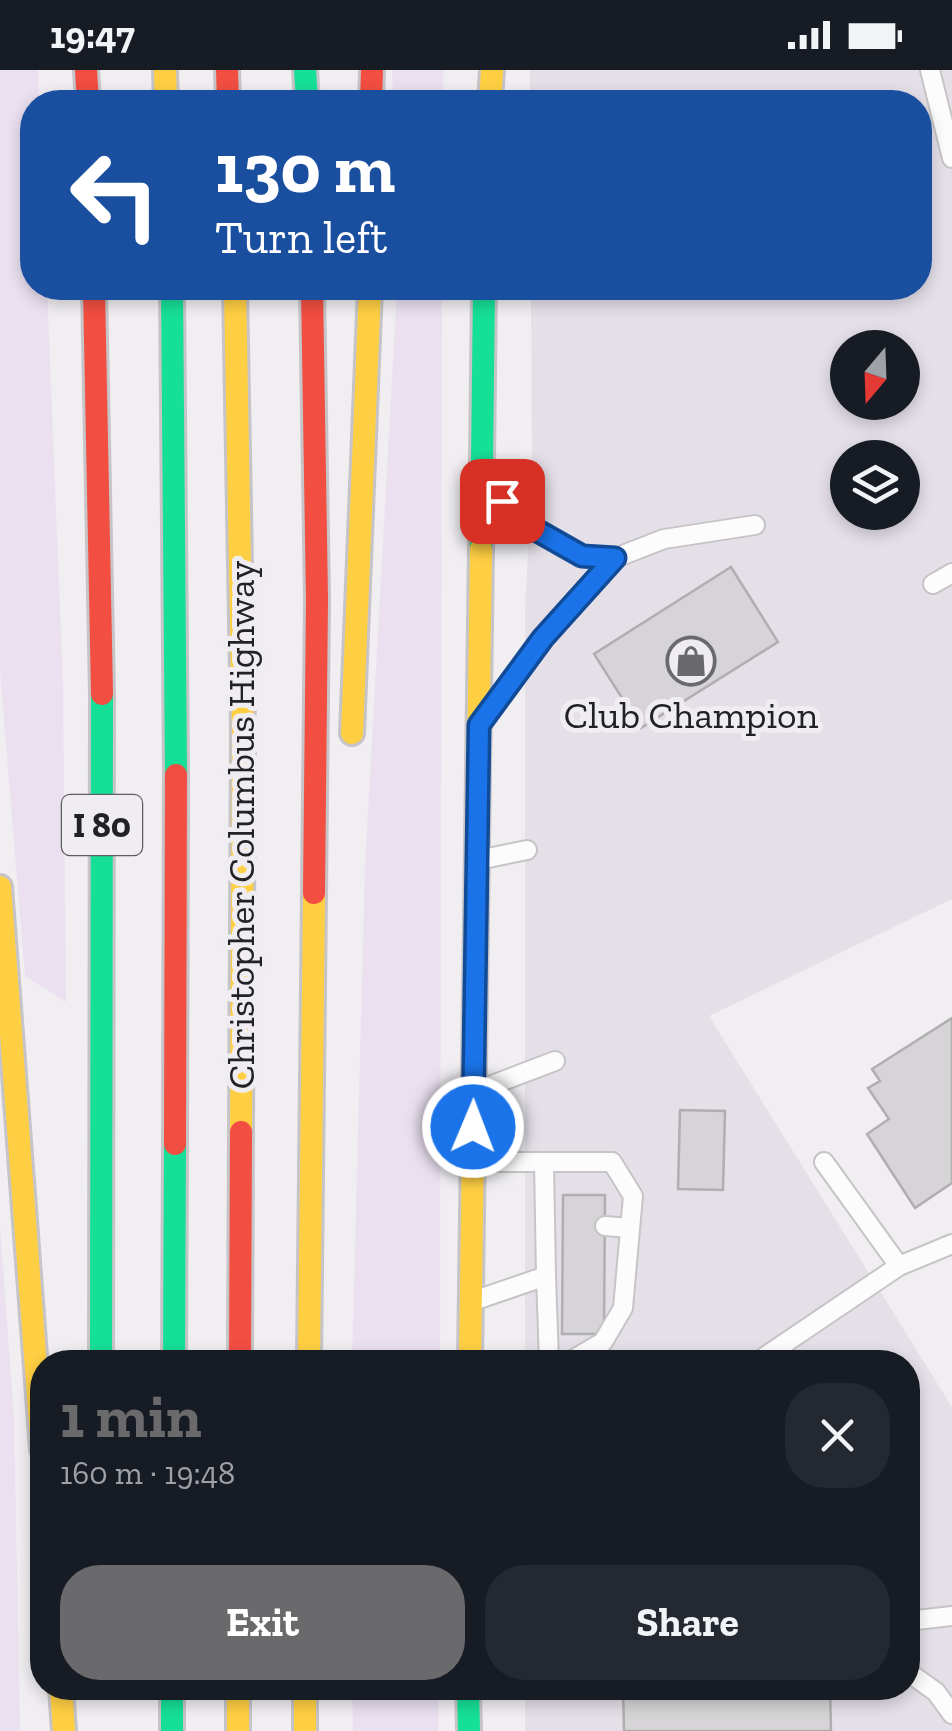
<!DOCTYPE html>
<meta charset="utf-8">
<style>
:root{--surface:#171b24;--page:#242831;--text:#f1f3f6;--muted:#9ea1a6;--accent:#6a696b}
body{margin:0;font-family:"Zilla Slab",serif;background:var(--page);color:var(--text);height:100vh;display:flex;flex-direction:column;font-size:38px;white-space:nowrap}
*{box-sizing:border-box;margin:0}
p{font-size:32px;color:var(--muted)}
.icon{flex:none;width:55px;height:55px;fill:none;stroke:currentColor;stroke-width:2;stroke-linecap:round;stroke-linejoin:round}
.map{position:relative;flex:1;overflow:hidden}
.drawer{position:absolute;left:30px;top:1280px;width:890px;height:350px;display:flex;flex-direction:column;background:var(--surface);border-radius:40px;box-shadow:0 5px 15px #0003}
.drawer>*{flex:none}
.top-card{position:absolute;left:20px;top:20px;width:912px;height:210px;border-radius:40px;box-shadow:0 5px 15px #0003;background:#1a4fa0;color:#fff;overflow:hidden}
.needle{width:65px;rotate:199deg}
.controls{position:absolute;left:830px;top:260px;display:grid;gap:20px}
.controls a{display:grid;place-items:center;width:90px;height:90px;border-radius:50%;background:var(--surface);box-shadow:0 5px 15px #0003;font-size:50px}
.pin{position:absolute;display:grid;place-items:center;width:85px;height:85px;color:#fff;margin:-42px;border-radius:20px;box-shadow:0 5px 15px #0006}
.me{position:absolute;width:110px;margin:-55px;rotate:1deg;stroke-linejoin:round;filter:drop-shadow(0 0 8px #0008)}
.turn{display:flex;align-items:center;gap:35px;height:210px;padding:0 30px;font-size:45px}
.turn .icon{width:130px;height:130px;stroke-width:2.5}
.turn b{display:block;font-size:70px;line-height:85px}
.round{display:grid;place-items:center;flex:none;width:105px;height:105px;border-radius:40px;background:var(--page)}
.head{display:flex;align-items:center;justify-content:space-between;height:170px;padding:0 30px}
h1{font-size:60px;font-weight:700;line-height:75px;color:var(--accent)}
.button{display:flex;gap:20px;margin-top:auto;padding:20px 30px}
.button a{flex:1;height:115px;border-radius:40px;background:var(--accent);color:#fff;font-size:40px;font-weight:700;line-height:115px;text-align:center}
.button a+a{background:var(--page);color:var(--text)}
.status{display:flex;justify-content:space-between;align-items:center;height:70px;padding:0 50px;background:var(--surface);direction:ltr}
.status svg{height:28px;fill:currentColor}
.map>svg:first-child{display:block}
.built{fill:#e5e0e8;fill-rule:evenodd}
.green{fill:#eae0f0}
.building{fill:#d6d4d6;stroke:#b0aeb0;stroke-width:2.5}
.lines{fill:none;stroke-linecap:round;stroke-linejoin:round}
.lane-casing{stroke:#c6c4c6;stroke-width:22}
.fast-casing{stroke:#c6c4c6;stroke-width:28}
.slow-casing{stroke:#c6c4c6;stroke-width:28}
.jam-casing{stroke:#c6c4c6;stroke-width:28}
.lane{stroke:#fdfcfd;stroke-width:18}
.fast{stroke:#16e098;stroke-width:22}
.slow{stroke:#ffcf43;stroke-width:22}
.jam{stroke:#f24e42;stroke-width:22}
.route-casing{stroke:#114b97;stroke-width:25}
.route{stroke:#1a73e8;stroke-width:18}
.labels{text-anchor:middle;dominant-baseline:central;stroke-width:10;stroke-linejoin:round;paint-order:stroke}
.shield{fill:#f0edf2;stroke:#605e61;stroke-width:2.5}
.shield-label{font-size:35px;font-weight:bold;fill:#222123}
.poi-label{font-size:38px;fill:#222123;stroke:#f0edf2}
.street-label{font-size:38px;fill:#222123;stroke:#f0edf2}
</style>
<div class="status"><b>19:47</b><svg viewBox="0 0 49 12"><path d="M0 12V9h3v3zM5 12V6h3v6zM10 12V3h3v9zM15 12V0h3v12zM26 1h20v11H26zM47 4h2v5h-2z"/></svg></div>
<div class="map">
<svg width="952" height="1661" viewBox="0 0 952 1661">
<rect width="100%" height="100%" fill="#f0eef1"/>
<!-- built -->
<path class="built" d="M 530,0 L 952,0 L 952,829 L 709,946 L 952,1337 L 952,1661 L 525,1661 L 525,1618 L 908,1618 L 908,1292 L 525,1292 L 525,539 L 532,411 L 531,218 L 920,218 L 920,32 L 530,32 ZM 848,278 L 902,278 L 902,332 L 848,332 ZM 848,388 L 902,388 L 902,442 L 848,442 Z"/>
<!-- green -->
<path class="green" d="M 0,0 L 38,0 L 39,32 L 32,32 L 32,218 L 47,218 L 63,613 L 66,932 L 25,906 L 0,601 Z
M 392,0 L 443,0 L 443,32 L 393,32 Z
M 397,218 L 442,218 L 440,1292 L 352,1292 L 365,797 Z
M 0,1156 L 14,1348 L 20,1661 L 0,1661 Z
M 352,1618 L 439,1618 L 438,1661 L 353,1661 Z"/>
<!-- building -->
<path class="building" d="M 731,497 L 778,572 L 641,658 L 594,584 Z
M 952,948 L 952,1113 L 915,1138 L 867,1064 L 889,1049 L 868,1018 L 880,1011 L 872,999 Z
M 680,1040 L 725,1041 L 723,1120 L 678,1119 Z
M 563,1125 L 605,1125 L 604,1264 L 562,1264 Z
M 623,1618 L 830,1618 L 831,1661 L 624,1661 Z"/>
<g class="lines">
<!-- lane casing -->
<g class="lane-casing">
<path id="lane" d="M 930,0 L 952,88
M 493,421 L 523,452 L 582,487 L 615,488 L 664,469 L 755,455
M 933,514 L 952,503
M 494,634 L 543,568 L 615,488
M 483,789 L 527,780
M 479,1020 L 555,991
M 480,1092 L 612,1092 L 633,1126 L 623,1238 L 603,1272 L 569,1292
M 824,1092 L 899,1196
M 605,1156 L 630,1158
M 546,1206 L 549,1292
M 476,1230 L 546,1206 L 544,1092
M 757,1292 L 899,1196 L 952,1174
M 908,1551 L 952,1546
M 908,1602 L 936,1622 L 952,1644"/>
</g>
<!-- fast casing -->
<g class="fast-casing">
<path id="fast" d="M 305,0 L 307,32
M 172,218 L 176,705
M 481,479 L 484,218
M 101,1292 L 102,624
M 174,1292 L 175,1074
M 172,1618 L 172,1661
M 468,1618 L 469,1661"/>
</g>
<!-- slow casing -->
<g class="slow-casing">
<path id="slow" d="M 165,0 L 166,32
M 490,32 L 492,0
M 235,218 L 243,661 L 241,1062
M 352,663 L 370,218
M 0,817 L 42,1379
M 309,1292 L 314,823
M 470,1292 L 481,479
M 61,1618 L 64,1661
M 238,1618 L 238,1661
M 305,1618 L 305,1661"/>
</g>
<!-- jam casing -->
<g class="jam-casing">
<path id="jam" d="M 86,0 L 88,32
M 227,0 L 228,32
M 371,32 L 372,0
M 94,218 L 102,624
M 312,218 L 317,529 L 314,823
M 175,1074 L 176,705
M 240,1292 L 241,1062"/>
</g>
<!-- lane -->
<use href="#lane" class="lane"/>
<!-- fast -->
<use href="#fast" class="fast"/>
<!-- slow -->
<use href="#slow" class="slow"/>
<!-- jam -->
<use href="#jam" class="jam"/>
</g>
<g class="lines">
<!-- route casing -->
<g class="route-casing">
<path id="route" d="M 473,1057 L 479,655 L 543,568 L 615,488 L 582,486 L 522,452 L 502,431"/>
</g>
<!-- route -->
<use href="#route" class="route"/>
</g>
<!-- icons -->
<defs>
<g id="shop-ring" transform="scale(2.5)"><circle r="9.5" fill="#f0edf2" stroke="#6a696b" stroke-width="1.5"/><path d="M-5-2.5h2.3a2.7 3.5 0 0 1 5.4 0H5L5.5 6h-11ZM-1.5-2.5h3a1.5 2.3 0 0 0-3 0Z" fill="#6a696b"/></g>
</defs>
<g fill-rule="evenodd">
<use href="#shop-ring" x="691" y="591"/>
</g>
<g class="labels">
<!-- shield labels -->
<rect class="shield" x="62" y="725" width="80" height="60" rx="8"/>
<g class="shield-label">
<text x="102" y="755">I 80</text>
</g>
<!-- poi labels -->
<g class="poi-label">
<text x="691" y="645">Club Champion</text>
</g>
<!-- street labels -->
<g class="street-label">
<text transform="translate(241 755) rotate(-90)">Christopher Columbus Highway</text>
</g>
</g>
</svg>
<div class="controls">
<a><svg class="needle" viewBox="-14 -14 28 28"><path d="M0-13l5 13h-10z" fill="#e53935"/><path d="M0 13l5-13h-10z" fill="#9ea1a6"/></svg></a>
<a><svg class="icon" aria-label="layers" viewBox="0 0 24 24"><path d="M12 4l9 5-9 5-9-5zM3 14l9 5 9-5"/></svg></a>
</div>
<div class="pin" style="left:502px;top:431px;background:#d93025"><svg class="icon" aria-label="arrive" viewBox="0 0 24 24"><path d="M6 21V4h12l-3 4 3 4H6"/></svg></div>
<svg class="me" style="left:473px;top:1057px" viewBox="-20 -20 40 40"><circle r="17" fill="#1a73e8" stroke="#fff" stroke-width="3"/><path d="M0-11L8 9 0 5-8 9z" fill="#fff"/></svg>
<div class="top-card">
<div class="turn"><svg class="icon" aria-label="left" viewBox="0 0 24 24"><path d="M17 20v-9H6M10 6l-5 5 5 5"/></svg><div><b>130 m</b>Turn left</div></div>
</div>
<section class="drawer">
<div class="head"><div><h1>1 min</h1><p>160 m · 19:48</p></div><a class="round"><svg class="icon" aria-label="close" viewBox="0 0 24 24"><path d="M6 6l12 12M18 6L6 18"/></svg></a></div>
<div class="button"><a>Exit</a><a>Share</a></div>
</section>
</div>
